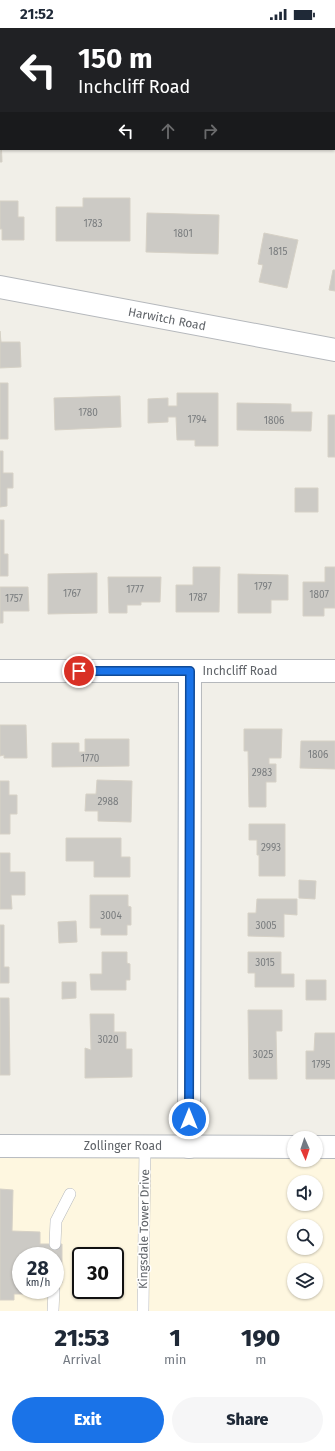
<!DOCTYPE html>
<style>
:root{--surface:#fff;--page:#f6f6f7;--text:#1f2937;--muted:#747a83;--accent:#1a73e8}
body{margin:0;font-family:"Fira Sans",sans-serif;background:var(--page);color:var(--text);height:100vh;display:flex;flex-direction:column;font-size:15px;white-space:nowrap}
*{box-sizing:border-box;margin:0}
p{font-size:13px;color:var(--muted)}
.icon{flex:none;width:22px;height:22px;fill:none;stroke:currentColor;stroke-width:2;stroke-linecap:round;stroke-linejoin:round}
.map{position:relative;height:1283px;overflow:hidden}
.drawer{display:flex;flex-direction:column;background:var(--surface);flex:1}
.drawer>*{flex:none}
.hud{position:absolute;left:0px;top:0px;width:335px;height:122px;box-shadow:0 1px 3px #0004;background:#202124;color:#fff;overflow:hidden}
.needle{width:26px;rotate:177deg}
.fabs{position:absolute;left:287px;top:1103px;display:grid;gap:8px}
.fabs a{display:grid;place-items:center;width:36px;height:36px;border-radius:50%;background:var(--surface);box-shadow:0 1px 3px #0004;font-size:20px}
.speed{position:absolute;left:12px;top:1219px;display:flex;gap:8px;font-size:20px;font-weight:700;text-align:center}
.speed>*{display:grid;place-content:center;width:52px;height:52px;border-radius:50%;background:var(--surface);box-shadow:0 1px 3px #0004;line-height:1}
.speed small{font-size:10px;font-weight:400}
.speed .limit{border:2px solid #111;border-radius:6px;background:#fff;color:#111}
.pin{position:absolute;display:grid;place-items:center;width:34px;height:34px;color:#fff;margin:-17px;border:2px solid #fff;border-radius:50%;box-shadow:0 1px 4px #0007}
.me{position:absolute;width:44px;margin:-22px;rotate:0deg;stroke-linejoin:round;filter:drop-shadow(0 0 3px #0008)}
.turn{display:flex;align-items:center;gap:14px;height:84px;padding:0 12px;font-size:18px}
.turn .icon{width:52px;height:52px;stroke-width:2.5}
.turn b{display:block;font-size:28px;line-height:34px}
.lanes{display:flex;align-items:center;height:38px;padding:0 12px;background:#0003;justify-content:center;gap:20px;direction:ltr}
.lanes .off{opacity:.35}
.eta{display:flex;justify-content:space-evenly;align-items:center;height:68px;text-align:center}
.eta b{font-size:24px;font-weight:800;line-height:28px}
.button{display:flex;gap:8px;margin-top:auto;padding:8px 12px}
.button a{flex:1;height:46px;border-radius:24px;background:var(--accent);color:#fff;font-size:16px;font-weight:800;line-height:46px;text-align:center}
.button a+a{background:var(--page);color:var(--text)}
.status{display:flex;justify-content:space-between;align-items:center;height:28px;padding:0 20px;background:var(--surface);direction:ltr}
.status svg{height:11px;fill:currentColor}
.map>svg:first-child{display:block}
.commercial{fill:#fef7e0;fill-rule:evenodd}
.building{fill:#cccac5;stroke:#d6d1c6}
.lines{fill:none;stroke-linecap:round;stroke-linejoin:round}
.lane-casing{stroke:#b5b8bc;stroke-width:12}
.street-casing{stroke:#b5b8bc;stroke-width:24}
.secondary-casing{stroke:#b6babf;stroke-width:24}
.lane{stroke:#fff;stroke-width:11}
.street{stroke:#fff;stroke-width:22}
.secondary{stroke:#fff;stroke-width:22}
.route-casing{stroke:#114b97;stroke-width:10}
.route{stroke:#1a73e8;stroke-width:7}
.labels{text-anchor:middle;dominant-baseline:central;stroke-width:3;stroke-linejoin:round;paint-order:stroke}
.number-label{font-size:10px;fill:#7a7d7f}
.street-label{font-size:12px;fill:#5f6368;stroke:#fff}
</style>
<div class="status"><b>21:52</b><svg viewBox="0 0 49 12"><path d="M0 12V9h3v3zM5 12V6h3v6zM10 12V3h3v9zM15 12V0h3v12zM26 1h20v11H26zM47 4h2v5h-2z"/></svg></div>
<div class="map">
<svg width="335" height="1283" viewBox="0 0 335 1283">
<rect width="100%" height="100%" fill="#f1efe8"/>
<!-- commercial -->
<path class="commercial" d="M 0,1118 L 294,1119 L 294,1132 L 316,1132 L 316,1119 L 335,1119 L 335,1283 L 0,1283 ZM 294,1154 L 316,1154 L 316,1176 L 294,1176 ZM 294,1198 L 316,1198 L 316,1220 L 294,1220 ZM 21,1228 L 55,1228 L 55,1262 L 21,1262 ZM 81,1228 L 115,1228 L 115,1262 L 81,1262 ZM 294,1242 L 316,1242 L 316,1264 L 294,1264 Z"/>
<!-- building -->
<path class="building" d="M 246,0 L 316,0 L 246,1 Z
M 0,30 L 1,30 L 1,57 L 0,57 Z
M 0,80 L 2,134 L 0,134 Z
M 83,170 L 130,170 L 130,213 L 56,213 L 56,179 L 83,179 Z
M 0,173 L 18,173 L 18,189 L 24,189 L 24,212 L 2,212 L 2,201 L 0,201 Z
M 147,185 L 219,187 L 218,226 L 146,224 Z
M 264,205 L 298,212 L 287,260 L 259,254 L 263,237 L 258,236 Z
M 333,242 L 335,242 L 335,263 L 329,262 Z
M 0,303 L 1,314 L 20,314 L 21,339 L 0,340 Z
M 0,355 L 8,355 L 8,411 L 0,411 Z
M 177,365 L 218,365 L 218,418 L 195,418 L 195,412 L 177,412 L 176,389 L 168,389 L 168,394 L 148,395 L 148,371 L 168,370 L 168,378 L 177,378 Z
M 120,368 L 121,399 L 55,402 L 54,370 Z
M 237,375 L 291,376 L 291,384 L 312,384 L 311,403 L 237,402 Z
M 328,387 L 335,387 L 335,429 L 328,429 Z
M 0,423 L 3,423 L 3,445 L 13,445 L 13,460 L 7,460 L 7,478 L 0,479 Z
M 295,460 L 318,460 L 318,484 L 295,484 Z
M 0,492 L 4,492 L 4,526 L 8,526 L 8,548 L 0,548 Z
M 193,539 L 220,539 L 219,584 L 176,584 L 176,557 L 193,557 Z
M 325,539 L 335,539 L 335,580 L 324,580 L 324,588 L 303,588 L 303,554 L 325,554 Z
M 97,545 L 97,585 L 48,586 L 48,546 Z
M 238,546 L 288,547 L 288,572 L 271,572 L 271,585 L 238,585 Z
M 108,549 L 161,549 L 160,574 L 141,574 L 141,577 L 127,577 L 127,585 L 109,585 Z
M 0,559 L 28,559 L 29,583 L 3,583 L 3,595 L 0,595 Z
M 0,697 L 26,697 L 27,730 L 4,730 L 4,727 L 0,728 Z
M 244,701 L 282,701 L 281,730 L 269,730 L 269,736 L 276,736 L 276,754 L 266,754 L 266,779 L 249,779 L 248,723 L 244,723 Z
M 85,711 L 129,711 L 129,738 L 52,739 L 52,715 L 79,715 L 79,724 L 85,724 Z
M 301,713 L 335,713 L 335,741 L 300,740 Z
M 97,752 L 132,753 L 131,794 L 98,793 L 98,783 L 85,783 L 86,766 L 96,766 Z
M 0,753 L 9,753 L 9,767 L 17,767 L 17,786 L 10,786 L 10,806 L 0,806 Z
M 249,796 L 285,796 L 285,848 L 259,848 L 259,827 L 257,827 L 257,812 L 249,812 Z
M 66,810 L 121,810 L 121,829 L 130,829 L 130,849 L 94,849 L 94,833 L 66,833 Z
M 0,825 L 10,825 L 10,844 L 25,844 L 25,867 L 11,867 L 12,881 L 0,881 Z
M 299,852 L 316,853 L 315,871 L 299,870 Z
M 90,867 L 128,867 L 128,878 L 131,879 L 131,897 L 127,897 L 127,907 L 101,907 L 101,900 L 90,900 Z
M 257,871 L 297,871 L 297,887 L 284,886 L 284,909 L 248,908 L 248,885 L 256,885 Z
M 76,893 L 77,914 L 59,915 L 58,894 Z
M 0,897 L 4,897 L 4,939 L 9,939 L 9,955 L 0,955 Z
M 102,924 L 127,924 L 127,935 L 130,936 L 130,952 L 126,952 L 126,962 L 91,962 L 90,946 L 102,946 Z
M 248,924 L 281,924 L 281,946 L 294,946 L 294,959 L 255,959 L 255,945 L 248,945 Z
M 306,952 L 326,952 L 326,972 L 306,972 Z
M 62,954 L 76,954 L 76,970 L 62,971 Z
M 0,970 L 9,970 L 10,1047 L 0,1047 Z
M 248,982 L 282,982 L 282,1003 L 276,1003 L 277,1051 L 249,1051 Z
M 90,986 L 114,986 L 114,1004 L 126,1004 L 126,1021 L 132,1021 L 132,1049 L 85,1050 L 85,1020 L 91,1022 Z
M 315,1005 L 335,1005 L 335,1051 L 306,1051 L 306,1023 L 314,1023 Z
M 0,1161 L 13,1162 L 12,1203 L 40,1204 L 40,1216 L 62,1216 L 62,1255 L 55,1256 L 55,1228 L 21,1228 L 21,1262 L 39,1262 L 39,1266 L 14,1266 L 14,1272 L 0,1272 Z"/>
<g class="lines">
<!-- lane casing -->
<g class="lane-casing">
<path id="lane" d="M 55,1216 L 56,1193 L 70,1166
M 53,1283 L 54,1262
M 143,1283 L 145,1118"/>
</g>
<!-- street casing -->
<g class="street-casing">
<path id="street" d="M 0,259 L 335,322
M 0,643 L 335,643
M 189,1119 L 190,643"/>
</g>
<!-- secondary casing -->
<g class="secondary-casing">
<path id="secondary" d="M 0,1118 L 294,1119
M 316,1119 L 335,1119"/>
</g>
<!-- lane -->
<use href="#lane" class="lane"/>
<!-- street -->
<use href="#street" class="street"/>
<!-- secondary -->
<use href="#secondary" class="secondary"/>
</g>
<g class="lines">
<!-- route casing -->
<g class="route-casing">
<path id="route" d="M 79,643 L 190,643 L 189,1091"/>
</g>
<!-- route -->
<use href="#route" class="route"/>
</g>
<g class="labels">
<!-- number labels -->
<g class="number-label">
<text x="93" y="196">1783</text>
<text x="183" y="206">1801</text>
<text x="278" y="224">1815</text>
<text x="88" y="385">1780</text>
<text x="197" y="392">1794</text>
<text x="274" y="393">1806</text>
<text x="263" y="559">1797</text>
<text x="135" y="562">1777</text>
<text x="72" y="566">1767</text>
<text x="319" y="567">1807</text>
<text x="198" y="570">1787</text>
<text x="14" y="571">1757</text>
<text x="318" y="727">1806</text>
<text x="90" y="731">1770</text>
<text x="262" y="745">2983</text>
<text x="108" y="774">2988</text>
<text x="271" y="820">2993</text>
<text x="111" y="888">3004</text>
<text x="266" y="898">3005</text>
<text x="265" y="935">3015</text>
<text x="108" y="1012">3020</text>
<text x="263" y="1027">3025</text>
<text x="321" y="1037">1795</text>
</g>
<!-- street labels -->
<g class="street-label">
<text transform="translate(167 291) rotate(11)">Harwitch Road</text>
<text x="240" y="643">Inchcliff Road</text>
<text x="123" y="1118">Zollinger Road</text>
<text transform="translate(144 1201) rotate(-89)">Kingsdale Tower Drive</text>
</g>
</g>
</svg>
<div class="fabs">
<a><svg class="needle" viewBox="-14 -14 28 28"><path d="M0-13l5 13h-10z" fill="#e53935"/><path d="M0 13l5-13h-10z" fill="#747a83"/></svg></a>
<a><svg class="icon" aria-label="sound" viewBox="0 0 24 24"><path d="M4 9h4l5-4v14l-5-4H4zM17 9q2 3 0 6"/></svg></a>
<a><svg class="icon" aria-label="search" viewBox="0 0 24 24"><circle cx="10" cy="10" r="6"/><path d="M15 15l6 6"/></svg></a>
<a><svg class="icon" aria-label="layers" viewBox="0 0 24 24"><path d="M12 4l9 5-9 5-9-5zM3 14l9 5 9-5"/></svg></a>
</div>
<div class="speed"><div>28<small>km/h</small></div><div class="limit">30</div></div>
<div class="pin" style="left:79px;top:643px;background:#d93025"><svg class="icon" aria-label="arrive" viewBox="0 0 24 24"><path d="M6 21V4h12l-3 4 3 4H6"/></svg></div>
<svg class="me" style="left:189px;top:1091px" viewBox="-20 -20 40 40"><circle r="17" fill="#1a73e8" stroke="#fff" stroke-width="3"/><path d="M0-11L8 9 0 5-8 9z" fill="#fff"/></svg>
<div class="hud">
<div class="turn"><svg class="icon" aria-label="left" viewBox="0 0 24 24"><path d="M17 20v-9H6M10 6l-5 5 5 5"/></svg><div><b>150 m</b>Inchcliff Road</div></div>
<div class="lanes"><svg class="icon" aria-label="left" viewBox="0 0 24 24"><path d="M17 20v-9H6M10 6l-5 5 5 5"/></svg><svg class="icon off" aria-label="ahead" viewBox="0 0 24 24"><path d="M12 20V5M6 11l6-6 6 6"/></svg><svg class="icon off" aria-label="right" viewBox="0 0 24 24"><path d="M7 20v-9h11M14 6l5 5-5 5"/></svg></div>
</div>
</div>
<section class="drawer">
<div class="eta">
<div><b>21:53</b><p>Arrival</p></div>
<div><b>1</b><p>min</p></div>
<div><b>190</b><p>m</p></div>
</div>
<div class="button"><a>Exit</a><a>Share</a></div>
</section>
